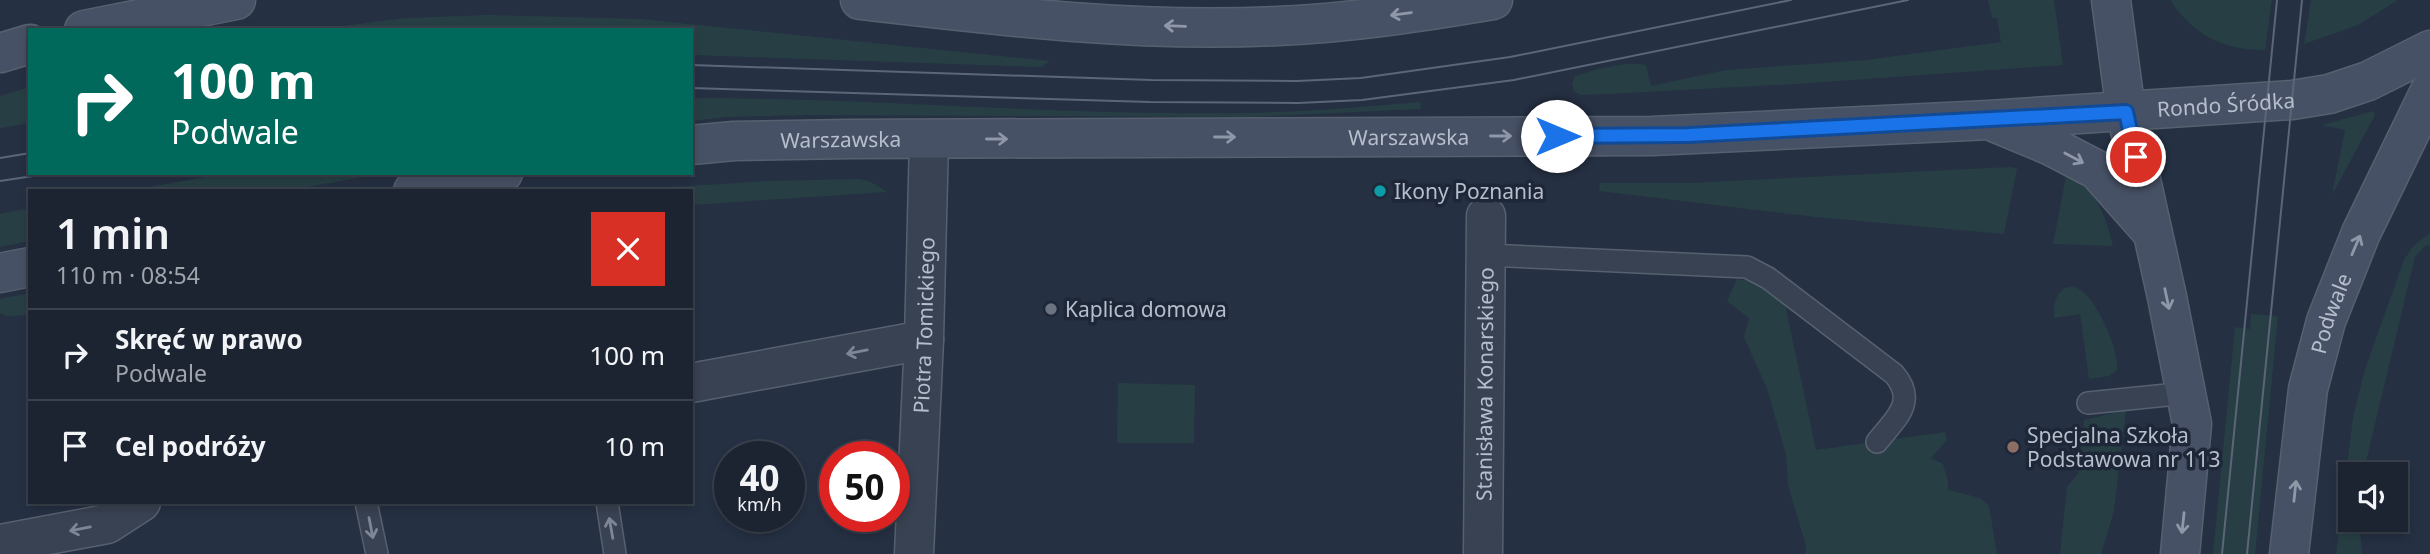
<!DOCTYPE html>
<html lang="pl">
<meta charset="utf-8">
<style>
:root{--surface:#1c2432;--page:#29303e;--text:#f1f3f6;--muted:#a0a4ac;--line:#3a414d}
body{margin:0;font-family:"Noto Sans",sans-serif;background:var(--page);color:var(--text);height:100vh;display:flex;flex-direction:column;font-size:26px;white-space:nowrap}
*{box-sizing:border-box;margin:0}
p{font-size:23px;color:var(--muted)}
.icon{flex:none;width:38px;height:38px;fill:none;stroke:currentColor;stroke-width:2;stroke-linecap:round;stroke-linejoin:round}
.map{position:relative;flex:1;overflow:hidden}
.drawer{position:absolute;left:28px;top:189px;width:665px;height:315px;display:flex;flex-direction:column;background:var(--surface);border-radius:0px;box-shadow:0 4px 10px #0003,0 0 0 2px var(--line)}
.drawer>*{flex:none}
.top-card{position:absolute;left:28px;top:28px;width:665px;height:147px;border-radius:0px;box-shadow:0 4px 10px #0003,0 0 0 2px var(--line);background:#00695c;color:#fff;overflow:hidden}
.controls{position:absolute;left:2338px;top:462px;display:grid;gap:14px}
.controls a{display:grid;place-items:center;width:70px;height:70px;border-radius:0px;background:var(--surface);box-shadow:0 4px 10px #0003,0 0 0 2px var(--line);font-size:35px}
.speed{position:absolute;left:714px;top:441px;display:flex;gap:14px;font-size:35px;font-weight:700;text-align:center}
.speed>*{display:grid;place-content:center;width:91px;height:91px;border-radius:50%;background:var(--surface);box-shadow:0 4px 10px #0003,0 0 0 2px var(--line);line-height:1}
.speed small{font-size:18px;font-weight:400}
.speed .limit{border:10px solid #d22;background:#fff;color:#111}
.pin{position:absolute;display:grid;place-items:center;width:60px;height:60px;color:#fff;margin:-30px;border:4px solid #fff;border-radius:50%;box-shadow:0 2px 7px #0007}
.me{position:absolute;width:77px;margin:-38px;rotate:90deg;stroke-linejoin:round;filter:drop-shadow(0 0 5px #0008)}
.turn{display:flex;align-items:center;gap:24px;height:147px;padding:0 28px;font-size:32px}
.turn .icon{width:91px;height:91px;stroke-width:2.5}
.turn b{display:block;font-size:49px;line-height:60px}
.round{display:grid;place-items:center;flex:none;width:74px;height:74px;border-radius:0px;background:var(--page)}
.overview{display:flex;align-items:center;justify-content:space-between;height:119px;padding:0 28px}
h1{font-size:42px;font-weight:600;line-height:52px}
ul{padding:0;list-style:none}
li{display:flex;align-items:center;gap:21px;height:91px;padding:0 28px;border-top:2px solid var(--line)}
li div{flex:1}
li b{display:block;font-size:26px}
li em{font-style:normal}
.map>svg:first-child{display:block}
.green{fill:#273f44}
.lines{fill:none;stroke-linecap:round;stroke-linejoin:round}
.lane-casing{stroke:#57606f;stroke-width:24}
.street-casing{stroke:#57606f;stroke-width:41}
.secondary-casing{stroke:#57606f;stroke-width:41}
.lane{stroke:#394252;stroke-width:21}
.street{stroke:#394252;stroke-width:38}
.secondary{stroke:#475165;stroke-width:38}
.tram{stroke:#5b6679;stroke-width:2}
.oneway{stroke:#8f98a8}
.oneway2{stroke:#7e8695}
.route-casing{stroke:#114b97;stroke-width:18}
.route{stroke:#1a73e8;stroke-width:12}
.culture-dot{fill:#0f9aa8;stroke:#1e2738;stroke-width:2.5}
.worship-dot{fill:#6b7280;stroke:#1e2738;stroke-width:2.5}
.education-dot{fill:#8d6e63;stroke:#1e2738;stroke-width:2.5}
.labels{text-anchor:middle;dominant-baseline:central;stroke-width:7;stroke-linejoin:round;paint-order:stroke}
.street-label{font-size:21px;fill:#b6becc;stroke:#1e2738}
.poi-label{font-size:21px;fill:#b6becc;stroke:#1e2738;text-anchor:start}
</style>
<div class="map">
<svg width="2430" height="554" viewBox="0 0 2430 554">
<rect width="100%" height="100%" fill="#253043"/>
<!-- green -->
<path class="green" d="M 1988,0 L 2054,0 L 2063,65 L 1796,84 L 1608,94 L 1580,95 L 1574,91 L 1572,83 L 1575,76 C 1593,70 1628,60 1646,65 L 1651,86 L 1726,70 L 1866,60 L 2001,42 L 1997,18 L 1992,18 Z
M 2170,0 L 2272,0 L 2265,50 C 2224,50 2194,36 2170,0 Z
M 2311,0 L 2398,0 L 2358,25 L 2304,44 Z
M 489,15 L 640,19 L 1050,61 L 1041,67 L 691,55 L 691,30 L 309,30 L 407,18 Z
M 30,87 L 30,123 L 0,128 L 0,96 Z
M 691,98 C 876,98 1061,116 1246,113 C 1304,112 1363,107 1420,102 L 1421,109 L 1248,117 L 808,115 L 728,117 L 691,121 Z
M 2373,111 L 2375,115 L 2332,195 L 2345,130 L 2322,125 Z
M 2009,167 L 2017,168 L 2004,234 L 1816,217 L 1599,191 L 1600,183 L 1690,183 Z
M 228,173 L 384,173 L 286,191 L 127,191 Z
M 2066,177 C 2096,186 2106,217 2113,246 L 2053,244 Z
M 860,179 L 871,182 L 887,192 L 691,205 L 691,191 L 606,191 L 766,181 Z
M 30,208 L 30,241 L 0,247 L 0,214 Z
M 2430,233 L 2430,245 L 2425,246 L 2415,257 L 2363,474 L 2350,474 L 2350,520 L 2359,520 L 2362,554 L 2336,554 L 2353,418 L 2364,372 L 2404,260 L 2413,246 Z
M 1737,279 L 1759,282 L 1785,304 L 1816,450 L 1945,432 L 1947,440 L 1931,458 L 1943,464 L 1948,481 L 1948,490 L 1980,498 L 1989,506 L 1997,554 L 1805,554 L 1806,546 L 1788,485 L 1786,454 L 1767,389 L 1744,337 L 1749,318 L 1727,301 Z
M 2068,287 C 2072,287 2076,287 2079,289 C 2096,297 2120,352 2117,370 L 2109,376 L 2089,379 L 2080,314 L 2054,318 C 2053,306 2056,290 2068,287 Z
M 30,293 L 30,315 L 8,316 L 0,313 L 0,299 Z
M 2251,314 L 2278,316 L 2255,554 L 2213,554 L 2235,327 L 2250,329 Z
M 1118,383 L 1195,385 L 1194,443 L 1117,443 Z
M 2126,410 L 2114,511 L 2101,554 L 2060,554 L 2067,487 L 2078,474 L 2084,420 Z"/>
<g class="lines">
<!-- lane casing -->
<g class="lane-casing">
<path id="lane" d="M 1486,255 L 1747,267 L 1768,278 L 1894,374 C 1918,402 1895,419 1877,442
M 2088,403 L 2187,393
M 366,502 L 377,554
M 607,502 L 615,554"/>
</g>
<!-- street casing -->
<g class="street-casing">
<g id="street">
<path d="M 691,383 L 924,340"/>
<path d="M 0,544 L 107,524 L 141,502"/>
<path id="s1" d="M 914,554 L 924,340 L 929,139"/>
<path id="s2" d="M 1483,554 L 1486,216"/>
</g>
</g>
<!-- secondary casing -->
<g class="secondary-casing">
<g id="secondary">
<path d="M 860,0 C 998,16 1138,33 1277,26 C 1350,23 1422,12 1493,0"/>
<path d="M 2111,0 L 2126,112 L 2167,297 L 2192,424 L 2180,554"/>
<path d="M 84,30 L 236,0"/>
<path d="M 0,53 L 30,44"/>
<path d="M 1996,123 L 2051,146 L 2097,170 L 2150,230"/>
<path id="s3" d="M 691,145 L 734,141 L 850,139 L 1652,136 L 1989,120 L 2292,100 L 2329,94 L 2368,81 L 2430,50"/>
<path d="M 413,191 L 503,173"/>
<path d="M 0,273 L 30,267"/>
<path id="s4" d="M 2289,554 L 2308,389 L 2326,321 L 2361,233 L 2430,91"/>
</g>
</g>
<!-- lane -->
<use href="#lane" class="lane"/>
<!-- street -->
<use href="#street" class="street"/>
<!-- secondary -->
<use href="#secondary" class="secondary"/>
<!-- tram -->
<path class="tram" d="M 691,65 L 1151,80 L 1297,81 L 1361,78 L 1510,57 L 1791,0
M 691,88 L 1150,102 L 1298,103 L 1362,100 L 1514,80 L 1908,0
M 0,158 L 30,153
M 0,181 L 53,173
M 2222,554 L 2277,0
M 2247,554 L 2302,0"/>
</g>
<!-- one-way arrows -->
<defs><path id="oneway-shaft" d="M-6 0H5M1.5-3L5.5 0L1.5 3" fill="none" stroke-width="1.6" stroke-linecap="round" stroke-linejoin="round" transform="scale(1.75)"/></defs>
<g class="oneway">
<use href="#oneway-shaft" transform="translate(1401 14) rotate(172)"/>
<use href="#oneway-shaft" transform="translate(1175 26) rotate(-178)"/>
<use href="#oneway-shaft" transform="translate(1501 136)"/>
<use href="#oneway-shaft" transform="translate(1225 137)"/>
<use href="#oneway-shaft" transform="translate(997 139)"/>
<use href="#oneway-shaft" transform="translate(2074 158) rotate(28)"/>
<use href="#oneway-shaft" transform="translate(2356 245) rotate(-67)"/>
<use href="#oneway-shaft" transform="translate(2167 299) rotate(78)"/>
<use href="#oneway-shaft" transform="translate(2295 491) rotate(-84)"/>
<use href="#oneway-shaft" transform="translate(2183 523) rotate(96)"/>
</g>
<g class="oneway2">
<use href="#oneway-shaft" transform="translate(857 352) rotate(169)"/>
<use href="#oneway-shaft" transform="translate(371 528) rotate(79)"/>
<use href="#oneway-shaft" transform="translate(611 528) rotate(-100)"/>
<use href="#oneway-shaft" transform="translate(80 529) rotate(169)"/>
</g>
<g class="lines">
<!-- route casing -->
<g class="route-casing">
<path id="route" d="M 1557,136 L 1688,135 L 2126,112 L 2136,157"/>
</g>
<!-- route -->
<use href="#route" class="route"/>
</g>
<!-- markers -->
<circle class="culture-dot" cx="1380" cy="191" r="7"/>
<circle class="worship-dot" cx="1051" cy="309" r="7"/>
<circle class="education-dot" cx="2013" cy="447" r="7"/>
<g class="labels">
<!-- street labels -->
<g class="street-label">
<text stroke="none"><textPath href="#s3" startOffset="1536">Rondo Śródka</textPath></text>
<text stroke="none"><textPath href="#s3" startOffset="718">Warszawska</textPath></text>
<text stroke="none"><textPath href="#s3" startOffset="150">Warszawska</textPath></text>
<text stroke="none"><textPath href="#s4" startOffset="245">Podwale</textPath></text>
<text stroke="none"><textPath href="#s1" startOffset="229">Piotra Tomickiego</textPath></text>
<text stroke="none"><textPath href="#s2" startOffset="170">Stanisława Konarskiego</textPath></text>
</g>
<!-- poi labels -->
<g class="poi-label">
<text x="1394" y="191">Ikony Poznania</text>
<text x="1065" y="309">Kaplica domowa</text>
<text x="2027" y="435">Specjalna Szkoła<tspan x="2027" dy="24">Podstawowa nr 113</tspan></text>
</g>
</g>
</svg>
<div class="controls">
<a><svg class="icon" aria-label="sound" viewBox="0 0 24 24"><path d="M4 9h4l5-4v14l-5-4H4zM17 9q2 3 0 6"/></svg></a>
</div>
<div class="speed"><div>40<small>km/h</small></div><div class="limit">50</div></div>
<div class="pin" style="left:2136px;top:157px;background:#d93025"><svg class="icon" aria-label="arrive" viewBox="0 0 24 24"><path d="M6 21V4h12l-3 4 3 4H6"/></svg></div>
<svg class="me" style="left:1557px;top:136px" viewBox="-20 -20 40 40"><circle r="19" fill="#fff"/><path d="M0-13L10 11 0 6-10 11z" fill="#1a73e8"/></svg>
<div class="top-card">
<div class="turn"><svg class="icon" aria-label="right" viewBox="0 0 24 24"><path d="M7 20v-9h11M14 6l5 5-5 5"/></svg><div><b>100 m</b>Podwale</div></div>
</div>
<section class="drawer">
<div class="overview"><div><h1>1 min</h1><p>110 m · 08:54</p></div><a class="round" style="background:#d93025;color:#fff"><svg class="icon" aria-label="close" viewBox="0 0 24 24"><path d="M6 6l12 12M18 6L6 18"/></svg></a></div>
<ul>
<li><svg class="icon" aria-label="right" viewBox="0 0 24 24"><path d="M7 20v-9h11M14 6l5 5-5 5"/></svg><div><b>Skręć w prawo</b><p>Podwale</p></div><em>100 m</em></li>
<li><svg class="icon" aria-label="arrive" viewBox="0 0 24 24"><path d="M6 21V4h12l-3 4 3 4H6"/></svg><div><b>Cel podróży</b></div><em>10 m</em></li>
</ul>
</section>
</div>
